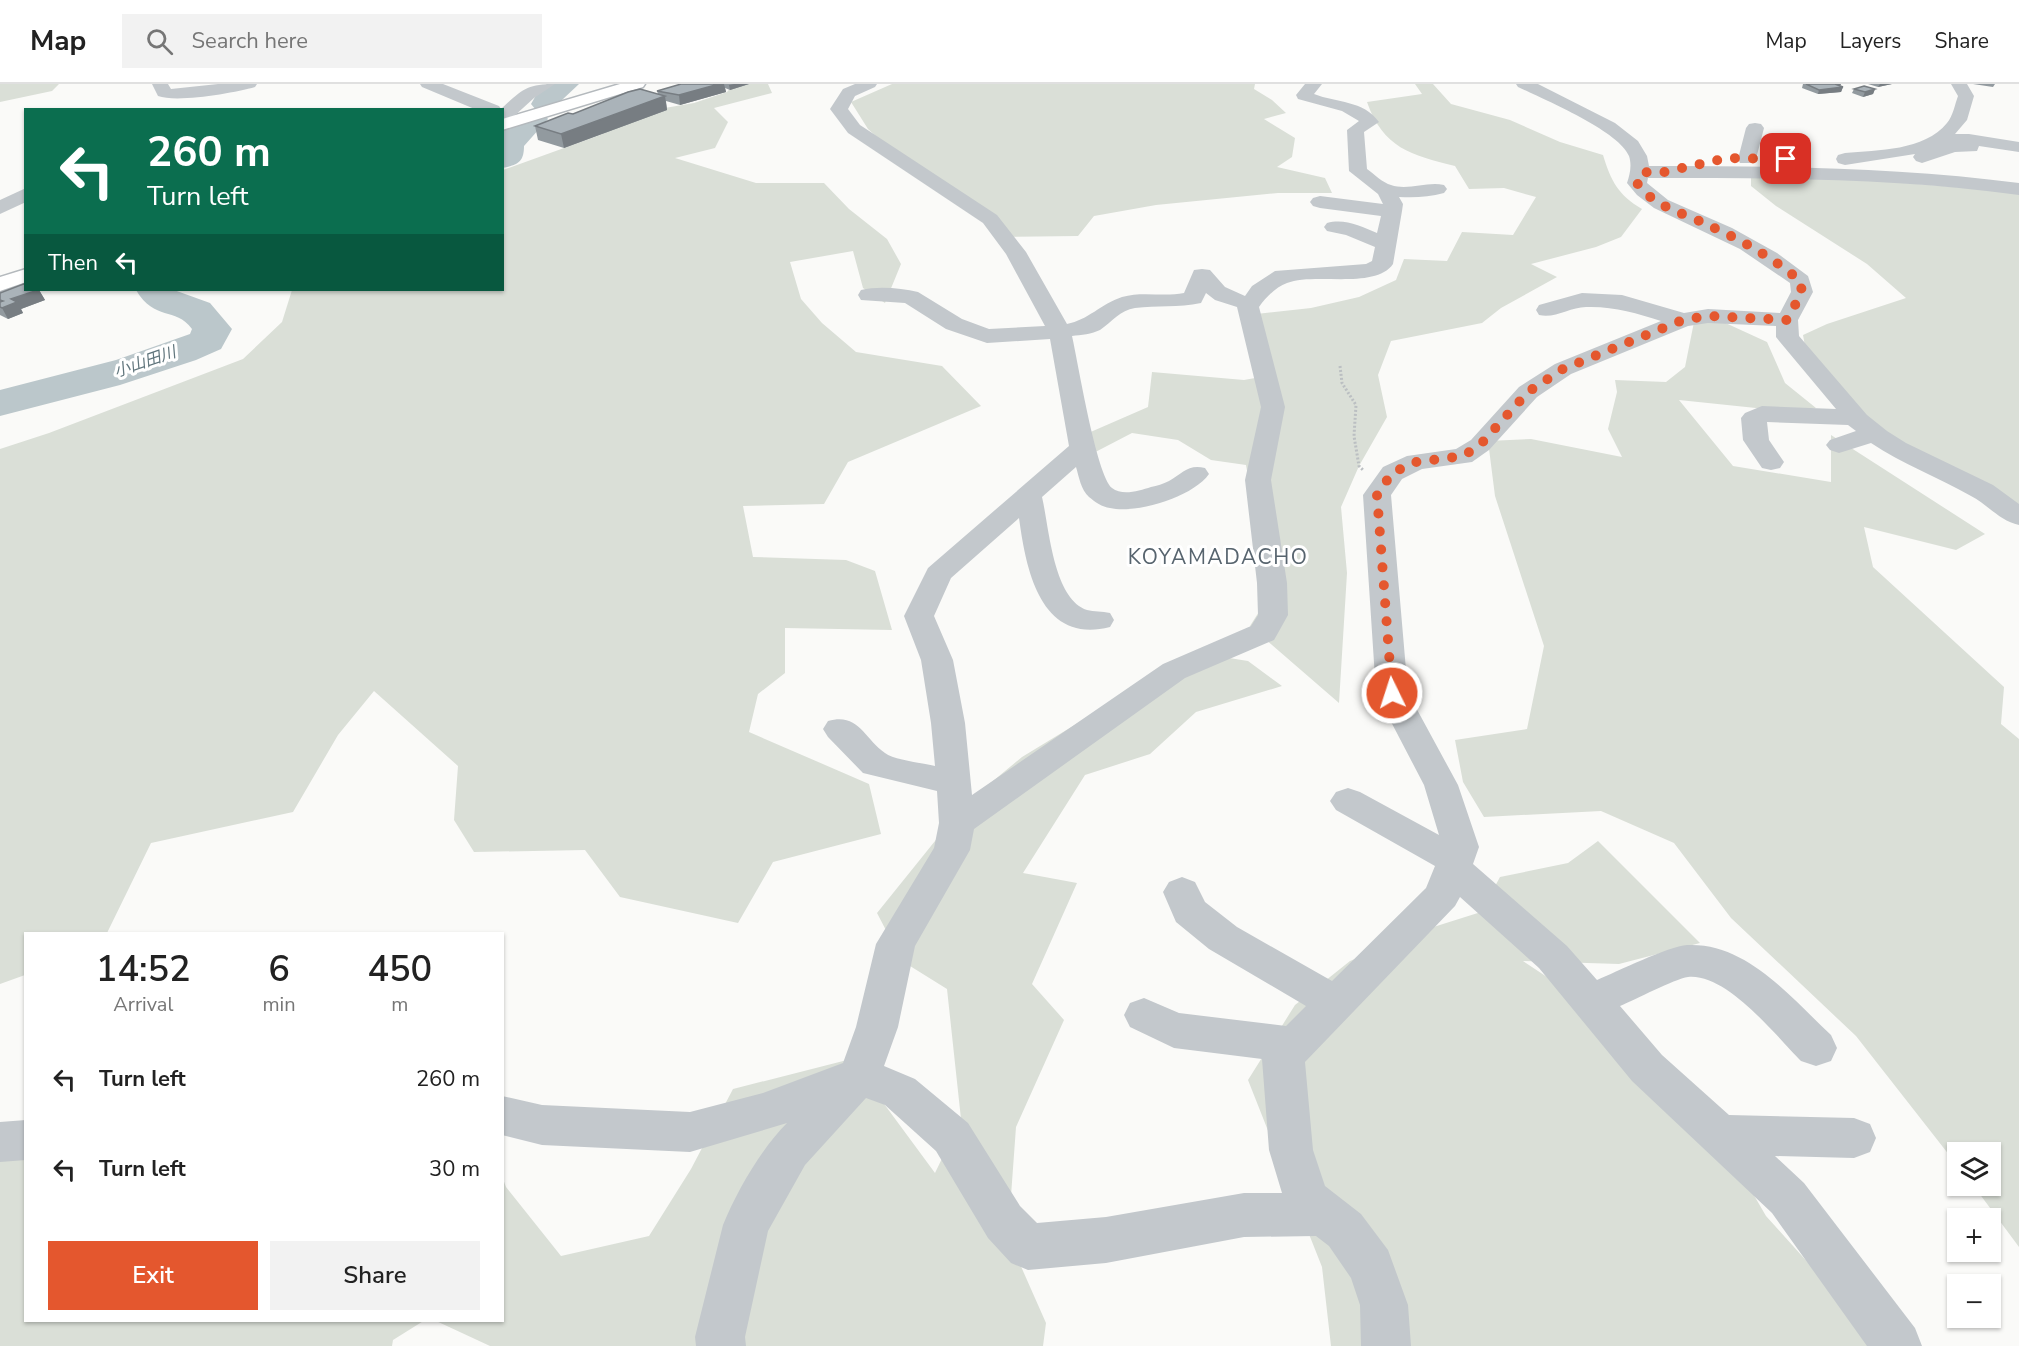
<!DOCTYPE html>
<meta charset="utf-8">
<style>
:root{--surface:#fff;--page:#f2f2f2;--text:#222;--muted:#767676;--line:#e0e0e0;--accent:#e4572e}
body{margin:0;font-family:"Nunito Sans","Noto Sans JP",sans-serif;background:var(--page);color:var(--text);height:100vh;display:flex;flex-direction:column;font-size:22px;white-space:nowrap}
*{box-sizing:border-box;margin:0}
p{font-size:20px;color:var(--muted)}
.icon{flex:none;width:33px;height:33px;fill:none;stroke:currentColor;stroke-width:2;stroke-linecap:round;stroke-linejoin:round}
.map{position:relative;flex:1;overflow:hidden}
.details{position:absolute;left:24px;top:848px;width:480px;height:390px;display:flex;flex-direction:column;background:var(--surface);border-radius:0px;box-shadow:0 2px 4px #0004}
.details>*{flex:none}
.banner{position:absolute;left:24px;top:24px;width:480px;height:183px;border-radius:0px;box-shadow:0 2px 4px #0004;background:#0b6e4f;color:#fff;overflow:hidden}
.tools{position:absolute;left:1947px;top:1058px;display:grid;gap:12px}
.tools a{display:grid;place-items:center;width:54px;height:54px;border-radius:0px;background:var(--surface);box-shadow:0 2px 4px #0004;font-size:30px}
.pin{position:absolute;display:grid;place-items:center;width:51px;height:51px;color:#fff;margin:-26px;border-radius:12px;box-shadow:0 3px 9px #0006}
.me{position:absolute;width:66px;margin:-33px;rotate:356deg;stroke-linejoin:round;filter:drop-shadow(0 0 4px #0008)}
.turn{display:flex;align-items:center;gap:21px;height:126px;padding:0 24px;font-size:27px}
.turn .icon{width:78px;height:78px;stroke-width:2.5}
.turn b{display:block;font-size:42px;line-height:51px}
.then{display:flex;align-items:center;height:57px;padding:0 24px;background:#0003;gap:12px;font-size:22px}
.eta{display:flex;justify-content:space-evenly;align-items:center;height:102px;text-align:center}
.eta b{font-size:36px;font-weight:600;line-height:42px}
.primary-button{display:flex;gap:12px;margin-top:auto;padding:12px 24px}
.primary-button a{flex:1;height:69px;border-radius:0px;background:var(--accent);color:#fff;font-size:24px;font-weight:600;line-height:69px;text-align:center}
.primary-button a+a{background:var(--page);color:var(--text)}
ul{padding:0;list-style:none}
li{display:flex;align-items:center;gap:18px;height:90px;padding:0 24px}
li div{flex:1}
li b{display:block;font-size:22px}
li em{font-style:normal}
header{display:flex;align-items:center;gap:36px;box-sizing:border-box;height:84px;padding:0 30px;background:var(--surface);border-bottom:2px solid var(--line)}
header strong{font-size:28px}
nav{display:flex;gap:33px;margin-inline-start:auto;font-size:21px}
.search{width:420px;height:54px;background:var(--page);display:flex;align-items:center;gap:15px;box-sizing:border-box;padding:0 21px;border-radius:0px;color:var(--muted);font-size:22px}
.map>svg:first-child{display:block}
.green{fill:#dadfd7}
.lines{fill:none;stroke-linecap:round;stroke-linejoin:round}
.river{fill:#bbc7cb;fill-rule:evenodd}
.trunk-casing{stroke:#b4b9bd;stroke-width:3}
.path{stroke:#bbbfc2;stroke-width:3;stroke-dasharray:2 2;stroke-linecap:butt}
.minor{fill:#c3c8cc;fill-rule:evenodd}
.trunk{fill:#fff;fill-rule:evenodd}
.wall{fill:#929a9f}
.shaded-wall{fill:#777d82}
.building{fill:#aab3b9;stroke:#777d82;stroke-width:1.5}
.route{stroke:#e4572e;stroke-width:10;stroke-dasharray:0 18}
.labels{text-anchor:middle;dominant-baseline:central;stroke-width:6;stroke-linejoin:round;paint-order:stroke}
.far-water-label{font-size:16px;font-style:italic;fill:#60757c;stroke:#fff}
.quarter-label{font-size:21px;letter-spacing:1.5px;fill:#57646e;stroke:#fff}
</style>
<header>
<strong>Map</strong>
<div class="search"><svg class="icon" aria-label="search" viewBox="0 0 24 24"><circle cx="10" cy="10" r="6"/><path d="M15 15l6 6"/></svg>Search here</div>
<nav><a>Map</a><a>Layers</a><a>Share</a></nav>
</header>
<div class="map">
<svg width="2019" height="1262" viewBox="0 0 2019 1262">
<rect width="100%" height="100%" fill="#fafaf8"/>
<!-- green -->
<path class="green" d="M 0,0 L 59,0 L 52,7 L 0,18 Z
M 734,0 L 768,0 L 772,9 L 714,24 L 728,38 L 715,64 L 675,74 L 756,99 L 824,99 L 849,125 L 887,155 L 901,180 L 885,219 L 863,204 L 853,167 L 790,178 L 801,215 L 822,239 L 856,268 L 942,282 L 981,322 L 848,378 L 824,420 L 743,422 L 753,473 L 846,476 L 875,487 L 892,546 L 785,544 L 785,589 L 758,610 L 749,648 L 869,700 L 881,750 L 773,778 L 738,839 L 620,813 L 585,766 L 474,768 L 454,736 L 458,682 L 374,607 L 338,651 L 293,728 L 151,759 L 107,849 L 26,849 L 25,891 L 0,900 L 0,365 L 49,349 L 243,275 L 282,238 L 292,206 L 502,206 L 503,86 L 600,51 L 653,26 L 694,19 L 727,8 Z
M 892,0 L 1255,0 L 1254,5 L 1272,16 L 1286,29 L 1264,35 L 1295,54 L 1292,73 L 1277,83 L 1325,94 L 1332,109 L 1278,109 L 1156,121 L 1094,132 L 1078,152 L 1000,153 L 951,106 L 890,65 L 868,45 L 851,18 Z
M 1415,0 L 1433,0 L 1451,20 L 1510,36 L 1560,58 L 1603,71 C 1611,97 1618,111 1642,125 L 1621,153 L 1596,163 L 1531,180 L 1557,193 L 1501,224 L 1482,239 L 1391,257 L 1378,291 L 1387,333 L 1359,382 L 1341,423 L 1347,489 L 1339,619 L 1250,542 L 1269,512 L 1246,381 L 1211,376 L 1178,356 L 1132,349 L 1080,376 L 1086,350 L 1148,323 L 1152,288 L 1244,296 L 1266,292 L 1247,231 L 1311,224 L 1359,213 L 1396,196 L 1404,175 L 1447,177 L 1462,148 L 1513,151 L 1536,113 L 1504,104 L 1469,105 L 1455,82 C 1411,71 1383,64 1367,18 L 1422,10 Z
M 1751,87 L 2019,108 L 2019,430 L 1881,349 L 1807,273 L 1803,251 L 1827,240 L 1906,214 L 1867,180 L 1776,122 L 1751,102 Z
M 1719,236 L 1767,258 L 1785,299 L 1816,324 L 1795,328 L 1679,316 L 1733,382 L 1831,398 L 1831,351 L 1985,450 L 1956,466 L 1864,443 L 1873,483 L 2004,603 L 2001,640 L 2019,655 L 2019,1163 L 1973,1101 L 1990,1101 L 1990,1068 L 1958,1068 L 1957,1081 L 1856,952 L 1731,834 L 1674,759 L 1601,727 L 1484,733 L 1463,698 L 1455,656 L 1527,645 L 1544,562 L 1495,412 L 1488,357 L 1531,355 L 1622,373 L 1608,345 L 1617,308 L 1615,296 L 1666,298 L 1685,283 L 1694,238 Z
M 1204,570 L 1248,577 L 1282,602 L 1196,628 L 1150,670 L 1085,691 L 1023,789 L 1077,799 L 1032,900 L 1064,936 L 1016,1043 L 1008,1153 L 1046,1239 L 1043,1262 L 490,1262 L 434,1236 L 502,1236 L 503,1095 L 506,1103 L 561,1172 L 649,1152 L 691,1085 L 733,1005 L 851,975 L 935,1089 L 961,1035 L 947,905 L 902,877 L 877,829 L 964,721 L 1022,673 L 1119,614 Z
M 1598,757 L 1700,859 L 1619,880 L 1523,877 L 1627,946 L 1697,1013 L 1766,1132 L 1883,1262 L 1331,1262 L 1322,1183 L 1248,996 L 1295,921 L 1350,877 L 1424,846 L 1481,828 L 1500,793 L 1568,779 Z
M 0,1042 L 25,1042 L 26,1236 L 425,1236 L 393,1256 L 392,1262 L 0,1262 Z"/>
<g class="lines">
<!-- river -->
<path class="river" d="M 547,0 L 579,0 L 562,16 L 556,26 L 546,29 L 536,26 L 531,20 L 539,6 Z
M 533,26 L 544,29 L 548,35 L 524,62 C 524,78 518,81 502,84 L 502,48 L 522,29 Z
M 136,206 L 174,206 L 210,219 L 232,245 L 221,265 L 196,276 L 120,301 L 0,332 L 0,306 L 116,276 L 190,250 L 192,245 C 175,222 155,238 136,206 Z"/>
<!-- trunk casing -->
<g class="trunk-casing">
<path id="trunk" d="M 620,0 L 645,0 L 643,3 L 502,46 L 502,35 Z
M 26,185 L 26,198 L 0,207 L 0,193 Z"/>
</g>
<!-- path -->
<path class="path" d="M 1340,282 L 1342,299 L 1356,321 L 1354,352 L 1359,382 L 1363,386"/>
<!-- minor -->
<path class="minor" d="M 152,0 L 168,0 L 171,5 L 218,0 L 257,0 L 255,3 C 234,9 177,19 158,12 Z
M 420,0 L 443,0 L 499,22 L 501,25 C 522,6 526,0 555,0 L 534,14 L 512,34 L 502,34 L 502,26 L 477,26 L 422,3 Z
M 855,0 L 877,0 L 875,3 L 855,12 L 848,25 L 860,41 L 997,131 L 1026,168 L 1067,240 C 1088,236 1101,220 1122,213 C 1142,207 1163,213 1184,209 L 1194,186 L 1202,185 L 1210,186 L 1225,203 L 1245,212 L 1252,202 L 1275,187 L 1366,180 L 1372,177 L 1375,163 L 1346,151 L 1327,147 L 1324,143 L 1327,139 C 1344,134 1361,142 1377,149 L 1381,132 L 1320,124 L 1313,122 L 1310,118 L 1313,114 L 1320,112 L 1383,120 L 1378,110 L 1349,87 L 1347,46 L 1359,37 L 1342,27 L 1298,15 L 1296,11 L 1305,0 L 1322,0 L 1314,10 C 1337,19 1363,16 1379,38 L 1364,48 L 1367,85 C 1374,90 1383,99 1391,101 C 1408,107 1427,97 1444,101 L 1447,105 L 1444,109 C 1429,113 1415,114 1399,113 L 1403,120 L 1402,127 L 1393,180 C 1375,206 1314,188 1287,199 C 1276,203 1266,213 1259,223 L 1285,323 L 1271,396 L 1287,499 L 1288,531 L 1278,549 L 1274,556 L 1185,594 L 974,745 L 970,766 L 915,862 L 898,943 L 884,982 L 915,995 L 968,1039 L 1020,1122 L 1037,1139 L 1106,1133 L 1244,1109 L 1282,1109 L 1269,1066 L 1262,975 L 1174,964 L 1130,943 L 1124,931 L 1130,919 L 1144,914 L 1179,929 L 1286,942 L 1306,922 L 1209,865 L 1176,838 L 1163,808 L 1169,798 L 1182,793 L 1195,798 L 1205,818 L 1237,843 L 1332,897 L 1426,804 L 1435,782 L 1336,726 L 1330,717 L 1336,708 L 1348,704 L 1360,708 L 1439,751 L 1424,701 L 1376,609 L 1363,411 L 1383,383 L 1407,372 L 1456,365 L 1471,356 L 1519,303 L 1555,280 L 1661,237 C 1636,229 1613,222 1586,223 C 1570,223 1555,235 1539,231 L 1536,226 L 1539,221 L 1582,209 L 1622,211 L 1684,229 L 1708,225 L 1780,229 L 1791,208 L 1790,199 L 1740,165 L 1654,124 L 1637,111 L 1627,99 C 1630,90 1632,81 1629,72 C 1619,47 1543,15 1518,3 L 1516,0 L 1538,0 L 1615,39 L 1638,57 L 1647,72 L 1649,82 C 1773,82 1896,83 2019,99 L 2019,111 C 1896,94 1772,94 1648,94 L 1647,99 L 1668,116 L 1732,144 L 1777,169 L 1808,192 L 1813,208 L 1798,236 L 1799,252 L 1867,331 L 1887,347 L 1906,359 L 1993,401 L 2019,420 L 2019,441 C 2000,437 1988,421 1971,412 C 1938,393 1902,380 1871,359 L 1839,369 L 1830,366 L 1826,361 L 1830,356 L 1856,347 L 1848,341 L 1767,338 L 1769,356 L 1784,378 L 1780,384 L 1771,386 L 1762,384 L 1743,356 L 1741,334 L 1745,329 L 1762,322 L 1836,325 L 1780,258 L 1776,253 L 1776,242 L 1708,239 L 1688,242 L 1571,290 L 1537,313 L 1489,366 L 1472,378 L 1422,385 L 1402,395 L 1391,411 L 1408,609 L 1458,701 L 1479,763 L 1473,780 L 1567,862 L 1597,896 C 1616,888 1669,862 1687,861 C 1747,858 1791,914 1831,951 L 1837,964 L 1831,977 L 1816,982 L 1801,977 C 1776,952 1727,889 1688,893 C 1674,895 1635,916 1620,922 L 1662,971 L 1729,1031 L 1854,1034 L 1870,1040 L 1876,1054 L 1870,1068 L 1854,1074 L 1775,1072 L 1804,1099 L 1915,1244 L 1922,1262 L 1867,1262 L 1772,1129 L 1632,997 L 1539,884 L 1460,813 L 1455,822 L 1305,978 L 1313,1066 L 1325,1102 L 1361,1130 L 1388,1166 L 1408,1221 L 1411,1262 L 1361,1262 L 1360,1221 L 1351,1194 L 1329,1162 L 1316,1152 L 1244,1153 L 1106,1179 L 1028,1186 L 1011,1179 L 988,1154 L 936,1067 L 885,1021 L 866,1014 L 805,1081 L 768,1147 L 745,1253 L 746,1262 L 696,1262 L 695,1253 L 723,1141 C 737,1107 761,1065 787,1039 L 690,1068 L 542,1061 L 502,1051 L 502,1012 L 542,1021 L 690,1028 L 763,1009 L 843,979 L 856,943 L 876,860 L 934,764 L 939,739 L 937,707 L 863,689 L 828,653 L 823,645 L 828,637 C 858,628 864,654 885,669 C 894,676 922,679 935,682 L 931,639 L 921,576 L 904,532 L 928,484 L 1069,362 L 1050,255 L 987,259 L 946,245 L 905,219 L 861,216 L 858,211 L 861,206 C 878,202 901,204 918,208 L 962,235 L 989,245 L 1045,242 L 1006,170 L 983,139 L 848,49 L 830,25 L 843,5 ZM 1206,209 L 1215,216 L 1237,223 L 1261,323 L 1245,396 L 1257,499 L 1258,531 L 1251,542 L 1163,580 L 972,711 L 965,639 L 953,576 L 934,532 L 951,494 L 1019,434 C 1026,485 1040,561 1110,543 L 1114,536 L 1110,529 C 1102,527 1094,528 1087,526 C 1053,515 1049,442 1042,413 L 1076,383 C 1079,393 1081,406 1089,413 C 1095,418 1102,423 1110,424 C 1137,430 1193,413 1209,390 L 1205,384 C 1188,380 1183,389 1169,397 C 1163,400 1157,402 1151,403 C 1139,407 1122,412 1112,404 C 1096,390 1078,278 1072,252 C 1081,251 1092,250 1100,246 C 1112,238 1120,226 1135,224 C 1157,221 1178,224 1201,219 Z
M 1951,0 L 1967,0 L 1974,12 L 1967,36 L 1955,50 L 1969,50 L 2019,58 L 2019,68 L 1979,62 L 1977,67 L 1955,68 L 1922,79 L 1916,77 L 1913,73 L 1915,70 L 1845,81 L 1838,79 L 1836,75 L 1838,71 L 1845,69 C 1878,66 1924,67 1947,39 C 1953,32 1955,20 1958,12 Z
M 1755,39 L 1761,40 L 1764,44 L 1756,75 L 1754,79 L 1740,79 L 1738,75 L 1746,44 L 1749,40 Z
M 26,104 L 26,118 L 0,130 L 0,116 Z
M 26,1036 L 26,1076 L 0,1078 L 0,1038 Z"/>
<!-- trunk -->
<use href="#trunk" class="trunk"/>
</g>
<!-- wall -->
<path class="wall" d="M 681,0 L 749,0 L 730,6 L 725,4 L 726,8 L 680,21 L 666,17 L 667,26 L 564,64 L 538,56 L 535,42 L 573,30 L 658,10 L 657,7 Z
M 1798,0 L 1841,0 L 1840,2 L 1843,3 L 1841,8 L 1818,10 L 1802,4 L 1803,0 Z
M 1868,0 L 1892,0 L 1878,3 Z
M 1973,0 L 1995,0 L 1993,3 Z
M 1854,5 L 1875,5 L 1873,10 L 1863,13 L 1852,9 Z
M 39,206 L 45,216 L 21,225 L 23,229 L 8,235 L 0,231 L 0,209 Z"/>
<!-- shaded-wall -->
<path class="shaded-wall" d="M 719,0 L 724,0 L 726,8 L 680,21 L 679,11 Z
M 734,0 L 749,0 L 730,6 L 729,1 Z
M 1835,0 L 1841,0 L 1839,3 L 1843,3 L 1841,8 L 1818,10 L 1819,6 Z
M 1880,0 L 1892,0 L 1878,3 Z
M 1875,5 L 1873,10 L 1863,13 L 1865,8 Z
M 665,12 L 667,26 L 564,64 L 561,50 Z
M 39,206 L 45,216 L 21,225 L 23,229 L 8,235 L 2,224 L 0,223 L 0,216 L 4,223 L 11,215 Z"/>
<!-- building -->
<path class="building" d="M 681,0 L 719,0 L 679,11 L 657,7 Z
M 1806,0 L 1835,0 L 1843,3 L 1819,6 Z
M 1864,2 L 1875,5 L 1865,8 L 1854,5 Z
M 640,5 L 665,12 L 561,50 L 535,42 L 568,29 L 573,30 L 628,8 Z
M 26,199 L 26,206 L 38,206 L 11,215 L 17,218 L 2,224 L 0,223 L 0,218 L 3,217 L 0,216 L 0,209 Z"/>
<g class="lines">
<!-- route -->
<path class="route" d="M 1392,609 L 1377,411 L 1392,389 L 1416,378 L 1463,372 L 1480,361 L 1528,308 L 1563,285 L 1683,236 L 1708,232 L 1787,236 L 1802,208 L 1800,197 C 1775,175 1743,157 1712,143 C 1687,130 1653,123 1637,99 L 1642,88 L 1660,89 L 1727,74 L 1786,75"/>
</g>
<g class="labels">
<!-- far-water labels -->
<g class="far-water-label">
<text transform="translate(145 278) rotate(-19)">小山田川</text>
</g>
<!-- quarter labels -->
<g class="quarter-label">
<text x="1218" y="473">KOYAMADACHO</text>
</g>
</g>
</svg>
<div class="tools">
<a><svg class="icon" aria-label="layers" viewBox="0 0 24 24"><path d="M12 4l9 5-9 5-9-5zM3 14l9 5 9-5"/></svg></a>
<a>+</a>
<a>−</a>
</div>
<div class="pin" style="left:1786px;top:75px;background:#d93025"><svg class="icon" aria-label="arrive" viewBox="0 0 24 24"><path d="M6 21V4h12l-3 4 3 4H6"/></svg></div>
<svg class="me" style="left:1392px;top:609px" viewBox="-20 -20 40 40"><circle r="17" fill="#e4572e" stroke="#fff" stroke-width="3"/><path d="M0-11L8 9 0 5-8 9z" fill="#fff"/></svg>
<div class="banner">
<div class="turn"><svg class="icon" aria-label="left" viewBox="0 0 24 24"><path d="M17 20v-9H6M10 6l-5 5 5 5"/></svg><div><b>260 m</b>Turn left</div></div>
<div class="then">Then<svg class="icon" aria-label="left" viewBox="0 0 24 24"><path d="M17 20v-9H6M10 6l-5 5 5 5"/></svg></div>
</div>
<section class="details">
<div class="eta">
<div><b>14:52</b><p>Arrival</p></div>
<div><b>6</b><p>min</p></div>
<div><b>450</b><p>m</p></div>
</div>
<ul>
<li><svg class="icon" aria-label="left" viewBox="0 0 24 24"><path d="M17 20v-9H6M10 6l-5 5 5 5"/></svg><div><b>Turn left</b></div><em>260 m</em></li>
<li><svg class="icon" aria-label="left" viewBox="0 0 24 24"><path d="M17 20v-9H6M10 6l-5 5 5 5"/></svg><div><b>Turn left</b></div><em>30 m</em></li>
</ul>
<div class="primary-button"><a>Exit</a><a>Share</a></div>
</section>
</div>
